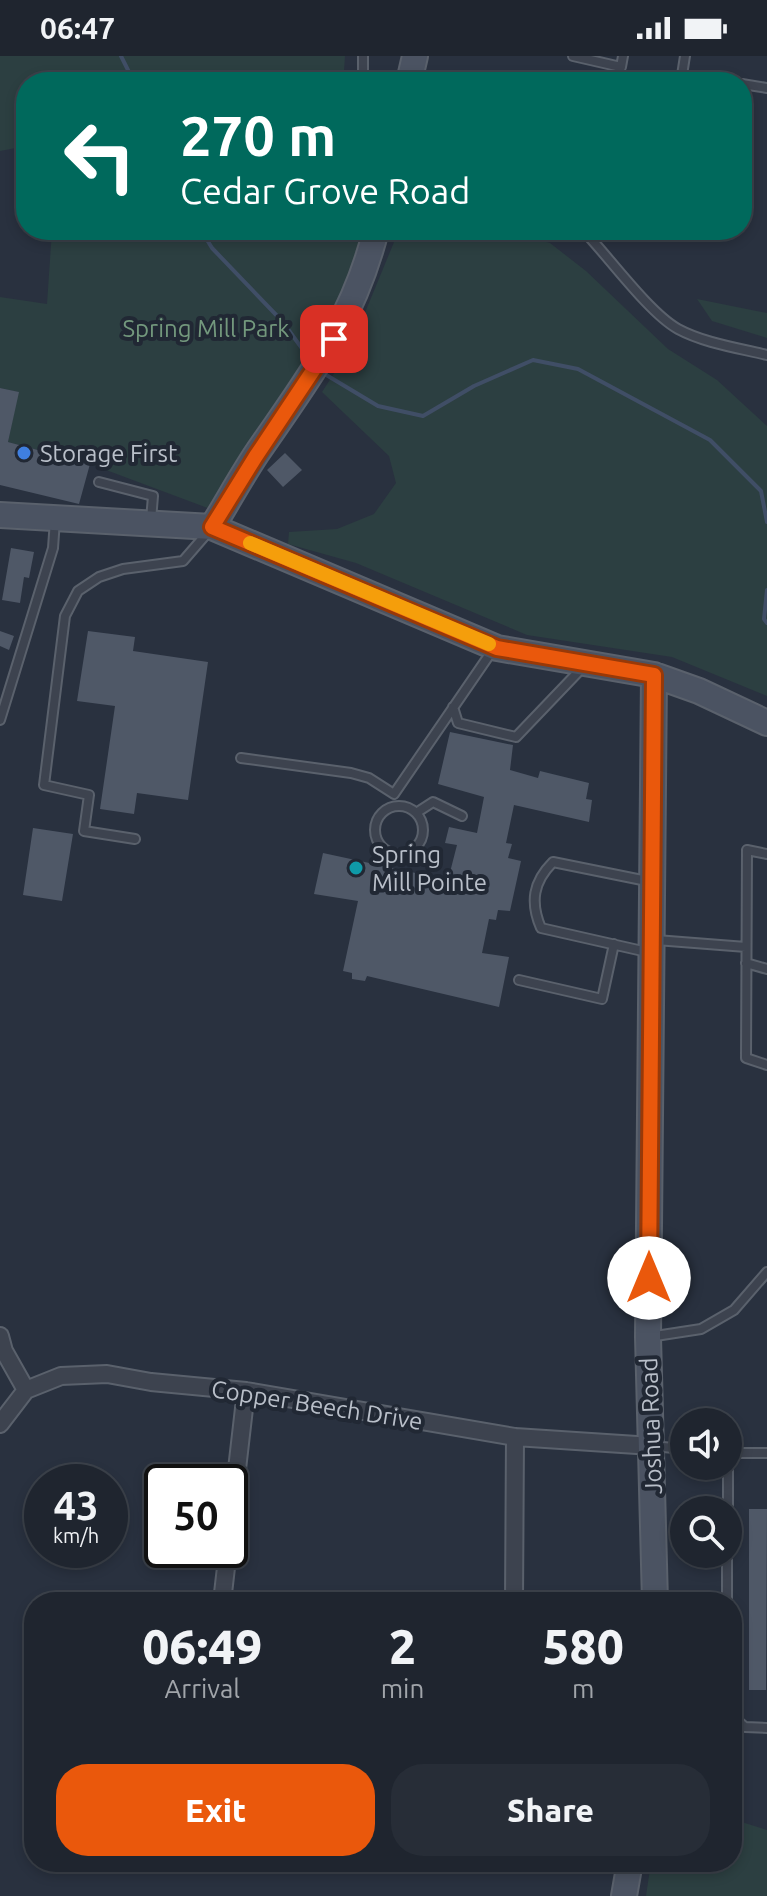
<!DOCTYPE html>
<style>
:root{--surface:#1f252f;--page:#272d37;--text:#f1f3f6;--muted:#a1a5aa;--line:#3c424b;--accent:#ea580c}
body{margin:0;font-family:Ubuntu,sans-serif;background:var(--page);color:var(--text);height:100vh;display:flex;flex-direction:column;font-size:30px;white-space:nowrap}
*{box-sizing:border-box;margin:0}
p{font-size:26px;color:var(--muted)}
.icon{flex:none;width:44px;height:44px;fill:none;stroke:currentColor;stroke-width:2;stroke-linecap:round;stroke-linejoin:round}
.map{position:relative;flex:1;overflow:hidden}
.side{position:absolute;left:24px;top:1536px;width:718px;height:280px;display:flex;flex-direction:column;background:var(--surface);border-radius:32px;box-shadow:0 4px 12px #0003,0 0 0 2px var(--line)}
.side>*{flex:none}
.guide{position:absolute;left:16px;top:16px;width:736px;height:168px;border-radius:32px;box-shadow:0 4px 12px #0003,0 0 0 2px var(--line);background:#00695c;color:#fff;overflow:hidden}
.controls{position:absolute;left:670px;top:1352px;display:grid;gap:16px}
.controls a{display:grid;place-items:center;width:72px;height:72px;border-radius:50%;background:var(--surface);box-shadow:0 4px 12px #0003,0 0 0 2px var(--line);font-size:40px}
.speed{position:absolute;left:24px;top:1408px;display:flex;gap:16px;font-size:40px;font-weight:700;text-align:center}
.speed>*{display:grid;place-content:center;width:104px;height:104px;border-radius:50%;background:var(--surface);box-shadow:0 4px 12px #0003,0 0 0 2px var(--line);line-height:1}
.speed small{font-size:20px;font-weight:400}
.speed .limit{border:4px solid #111;border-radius:12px;background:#fff;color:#111}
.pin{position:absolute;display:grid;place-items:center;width:68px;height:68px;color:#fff;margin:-34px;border-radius:16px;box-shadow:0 4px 12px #0006}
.me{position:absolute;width:88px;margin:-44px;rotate:0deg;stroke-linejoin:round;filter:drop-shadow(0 0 6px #0008)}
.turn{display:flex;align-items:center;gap:28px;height:168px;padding:0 32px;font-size:36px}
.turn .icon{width:104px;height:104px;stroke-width:2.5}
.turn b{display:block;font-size:56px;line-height:68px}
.eta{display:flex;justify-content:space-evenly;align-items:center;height:136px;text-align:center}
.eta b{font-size:48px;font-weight:800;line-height:56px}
.action{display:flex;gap:16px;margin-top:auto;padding:16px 32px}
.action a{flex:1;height:92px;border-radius:32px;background:var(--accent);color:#fff;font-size:32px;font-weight:800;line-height:92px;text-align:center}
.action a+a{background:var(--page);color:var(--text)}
.status{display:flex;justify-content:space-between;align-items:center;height:56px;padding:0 40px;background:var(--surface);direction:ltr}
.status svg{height:22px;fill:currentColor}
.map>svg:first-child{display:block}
.green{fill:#2c3f41}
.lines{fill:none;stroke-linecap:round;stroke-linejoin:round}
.stream{stroke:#404e66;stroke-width:4}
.building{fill:#4f5867}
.lane-casing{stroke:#5a616c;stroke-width:12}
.street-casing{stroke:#5a616c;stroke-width:20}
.secondary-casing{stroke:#5a616c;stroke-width:28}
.lane{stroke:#3d434f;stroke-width:8}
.street{stroke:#3d434f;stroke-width:16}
.secondary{stroke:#4b5362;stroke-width:24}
.route-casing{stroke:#983908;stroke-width:20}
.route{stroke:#ea580c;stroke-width:14}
.slow{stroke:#f59e0b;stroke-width:14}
.shop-dot{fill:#3f7fe0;stroke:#212834;stroke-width:3}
.culture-dot{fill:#0f9aa8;stroke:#212834;stroke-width:3}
.labels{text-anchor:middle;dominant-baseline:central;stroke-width:8;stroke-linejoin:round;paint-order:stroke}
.park-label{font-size:24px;fill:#73987d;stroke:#212834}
.poi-label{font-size:24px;fill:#b9bfc9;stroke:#212834;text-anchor:start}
.street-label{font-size:24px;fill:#b9bfc9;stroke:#212834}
</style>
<div class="status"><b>06:47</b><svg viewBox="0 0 49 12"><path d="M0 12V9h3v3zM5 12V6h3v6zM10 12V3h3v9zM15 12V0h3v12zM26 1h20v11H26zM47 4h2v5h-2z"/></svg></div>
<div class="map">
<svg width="767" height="1840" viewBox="0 0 767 1840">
<rect width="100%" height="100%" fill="#29313f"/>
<!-- green -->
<path class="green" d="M 0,0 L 345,0 L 344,15 L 353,19 L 354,26 L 26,26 L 26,90 L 0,95 Z
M 52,174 L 376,174 L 367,209 L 221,457 L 90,408 L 8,386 L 18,336 L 0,332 L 0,241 L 47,248 Z
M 399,174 L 503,174 L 550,187 L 586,215 L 668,293 L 717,324 L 767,370 L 767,640 L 672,601 L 527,579 L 356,507 L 288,488 L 289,476 L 337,473 L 374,458 L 396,427 L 389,400 L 322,336 L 350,293 Z
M 697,243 L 767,257 L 767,282 L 712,265 Z
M 732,1763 L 767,1774 L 767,1840 L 646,1840 L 651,1806 L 732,1806 Z"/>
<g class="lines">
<!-- stream -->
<path class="stream" d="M 121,0 L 134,26
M 201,174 L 212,192 L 282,265 L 309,302
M 323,317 L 378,350 L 423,360 L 474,330 L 533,304 L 578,313 L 710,384 L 761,435 L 767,466
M 767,534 L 764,563 L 767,567"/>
</g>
<!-- building -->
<path class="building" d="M 0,332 L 19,336 L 8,386 L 90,408 L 79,448 L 0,429 Z
M 285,397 L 302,414 L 283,431 L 267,414 Z
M 11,492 L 34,496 L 29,522 L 24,521 L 20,547 L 2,544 Z
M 0,575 L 14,580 L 9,594 L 0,590 Z
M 88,575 L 135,581 L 133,595 L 208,606 L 188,744 L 137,737 L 134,758 L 100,753 L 115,650 L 77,645 Z
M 450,676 L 513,689 L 510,714 L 538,722 L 540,715 L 589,727 L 586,743 L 592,744 L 589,766 L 514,749 L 506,787 L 512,788 L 508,802 L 521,805 L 510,855 L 498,854 L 496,864 L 489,863 L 482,897 L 509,901 L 499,951 L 367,920 L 365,925 L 352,923 L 352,917 L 343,915 L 358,845 L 314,838 L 323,797 L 448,824 L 457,789 L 445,787 L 449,771 L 477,777 L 484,741 L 438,728 Z
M 33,772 L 73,778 L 62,845 L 23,839 Z
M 749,1453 L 767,1453 L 766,1634 L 749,1634 Z"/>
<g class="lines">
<!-- lane casing -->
<g class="lane-casing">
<path id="lane" d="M 573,0 L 621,11 L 623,0
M 685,0 L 682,19 L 729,26
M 363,26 L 363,0
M 742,28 L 767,32
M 583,174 C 608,200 649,257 678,273 C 704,287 738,292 767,299
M 99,426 L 153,440 L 151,464
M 453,651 L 458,667 L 516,681 L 582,612
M 0,664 L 53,492 L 55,464
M 241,702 L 351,717 L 369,722 L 394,738 L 492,595
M375 774a24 24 0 1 1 48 0a24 24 0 1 1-48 0Z
M 416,757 L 433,746 L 462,760
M 135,783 L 84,775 L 89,739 L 44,729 L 65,560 L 78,535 L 99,521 L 123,513 L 183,505 L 209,475
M 767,798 L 747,794 L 746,1002 L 767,1009
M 647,825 L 553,806 C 533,826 530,846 541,872 L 647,896
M 656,884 L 746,891
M 746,907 L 767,913
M 519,924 L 602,943 L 614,888
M 649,1281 L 701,1273 L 734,1254 L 767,1216
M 653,1390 L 684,1393
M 728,1397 L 767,1397
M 728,1454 L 728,1397
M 727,1546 L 727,1498
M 732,1660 L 745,1671 L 767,1672"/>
</g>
<!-- street casing -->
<g class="street-casing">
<path id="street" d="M 0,1280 L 4,1295 L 26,1334
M 0,1368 L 26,1334 L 61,1320 L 107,1318 L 151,1326 L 246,1335 L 515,1381 L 652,1390
M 230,1474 L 246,1335
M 222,1546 L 228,1494
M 514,1546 L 515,1381"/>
</g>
<!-- secondary casing -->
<g class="secondary-casing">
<path id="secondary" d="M 409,26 L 415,0
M 0,459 L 212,471 L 497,592 L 654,619 L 699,635 L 767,667
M 212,471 C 227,447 241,421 257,397 C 309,321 353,266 376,174
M 654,619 L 648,1281 L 655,1546
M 624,1840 L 630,1806"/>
</g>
<!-- lane -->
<use href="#lane" class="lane"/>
<!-- street -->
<use href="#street" class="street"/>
<!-- secondary -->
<use href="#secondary" class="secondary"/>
</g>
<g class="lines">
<!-- route casing -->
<g class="route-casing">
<path id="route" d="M 334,283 L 256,400 L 212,471 L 497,592 L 654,619 L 649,1222"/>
</g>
<!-- route -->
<use href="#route" class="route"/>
<!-- slow -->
<path class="slow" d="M 250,487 L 489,588"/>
</g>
<!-- markers -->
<circle class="shop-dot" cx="24" cy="397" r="8"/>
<circle class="culture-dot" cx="356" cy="812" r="8"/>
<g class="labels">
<!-- park labels -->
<g class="park-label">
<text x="206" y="272">Spring Mill Park</text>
</g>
<!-- poi labels -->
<g class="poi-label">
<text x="40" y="397">Storage First</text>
<text x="372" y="798">Spring<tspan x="372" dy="28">Mill Pointe</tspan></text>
</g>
<!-- street labels -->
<g class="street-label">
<text transform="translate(317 1349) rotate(9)">Copper Beech Drive</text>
<text transform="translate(651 1370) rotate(-92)">Joshua Road</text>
</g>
</g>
</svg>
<div class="controls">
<a><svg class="icon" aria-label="sound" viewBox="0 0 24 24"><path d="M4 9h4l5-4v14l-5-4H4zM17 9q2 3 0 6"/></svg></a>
<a><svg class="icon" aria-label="search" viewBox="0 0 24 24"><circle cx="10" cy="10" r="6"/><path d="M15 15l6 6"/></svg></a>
</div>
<div class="speed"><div>43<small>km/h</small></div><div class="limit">50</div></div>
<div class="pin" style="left:334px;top:283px;background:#d93025"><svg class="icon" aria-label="arrive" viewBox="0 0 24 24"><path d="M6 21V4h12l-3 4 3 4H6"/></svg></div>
<svg class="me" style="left:649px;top:1222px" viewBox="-20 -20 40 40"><circle r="19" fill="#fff"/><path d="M0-13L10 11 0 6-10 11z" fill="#ea580c"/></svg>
<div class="guide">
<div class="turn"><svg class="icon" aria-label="left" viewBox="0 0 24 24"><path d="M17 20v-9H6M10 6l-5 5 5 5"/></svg><div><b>270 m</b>Cedar Grove Road</div></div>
</div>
<section class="side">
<div class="eta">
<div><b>06:49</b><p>Arrival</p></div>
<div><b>2</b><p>min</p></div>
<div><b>580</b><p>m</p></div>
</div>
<div class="action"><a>Exit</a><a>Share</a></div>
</section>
</div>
